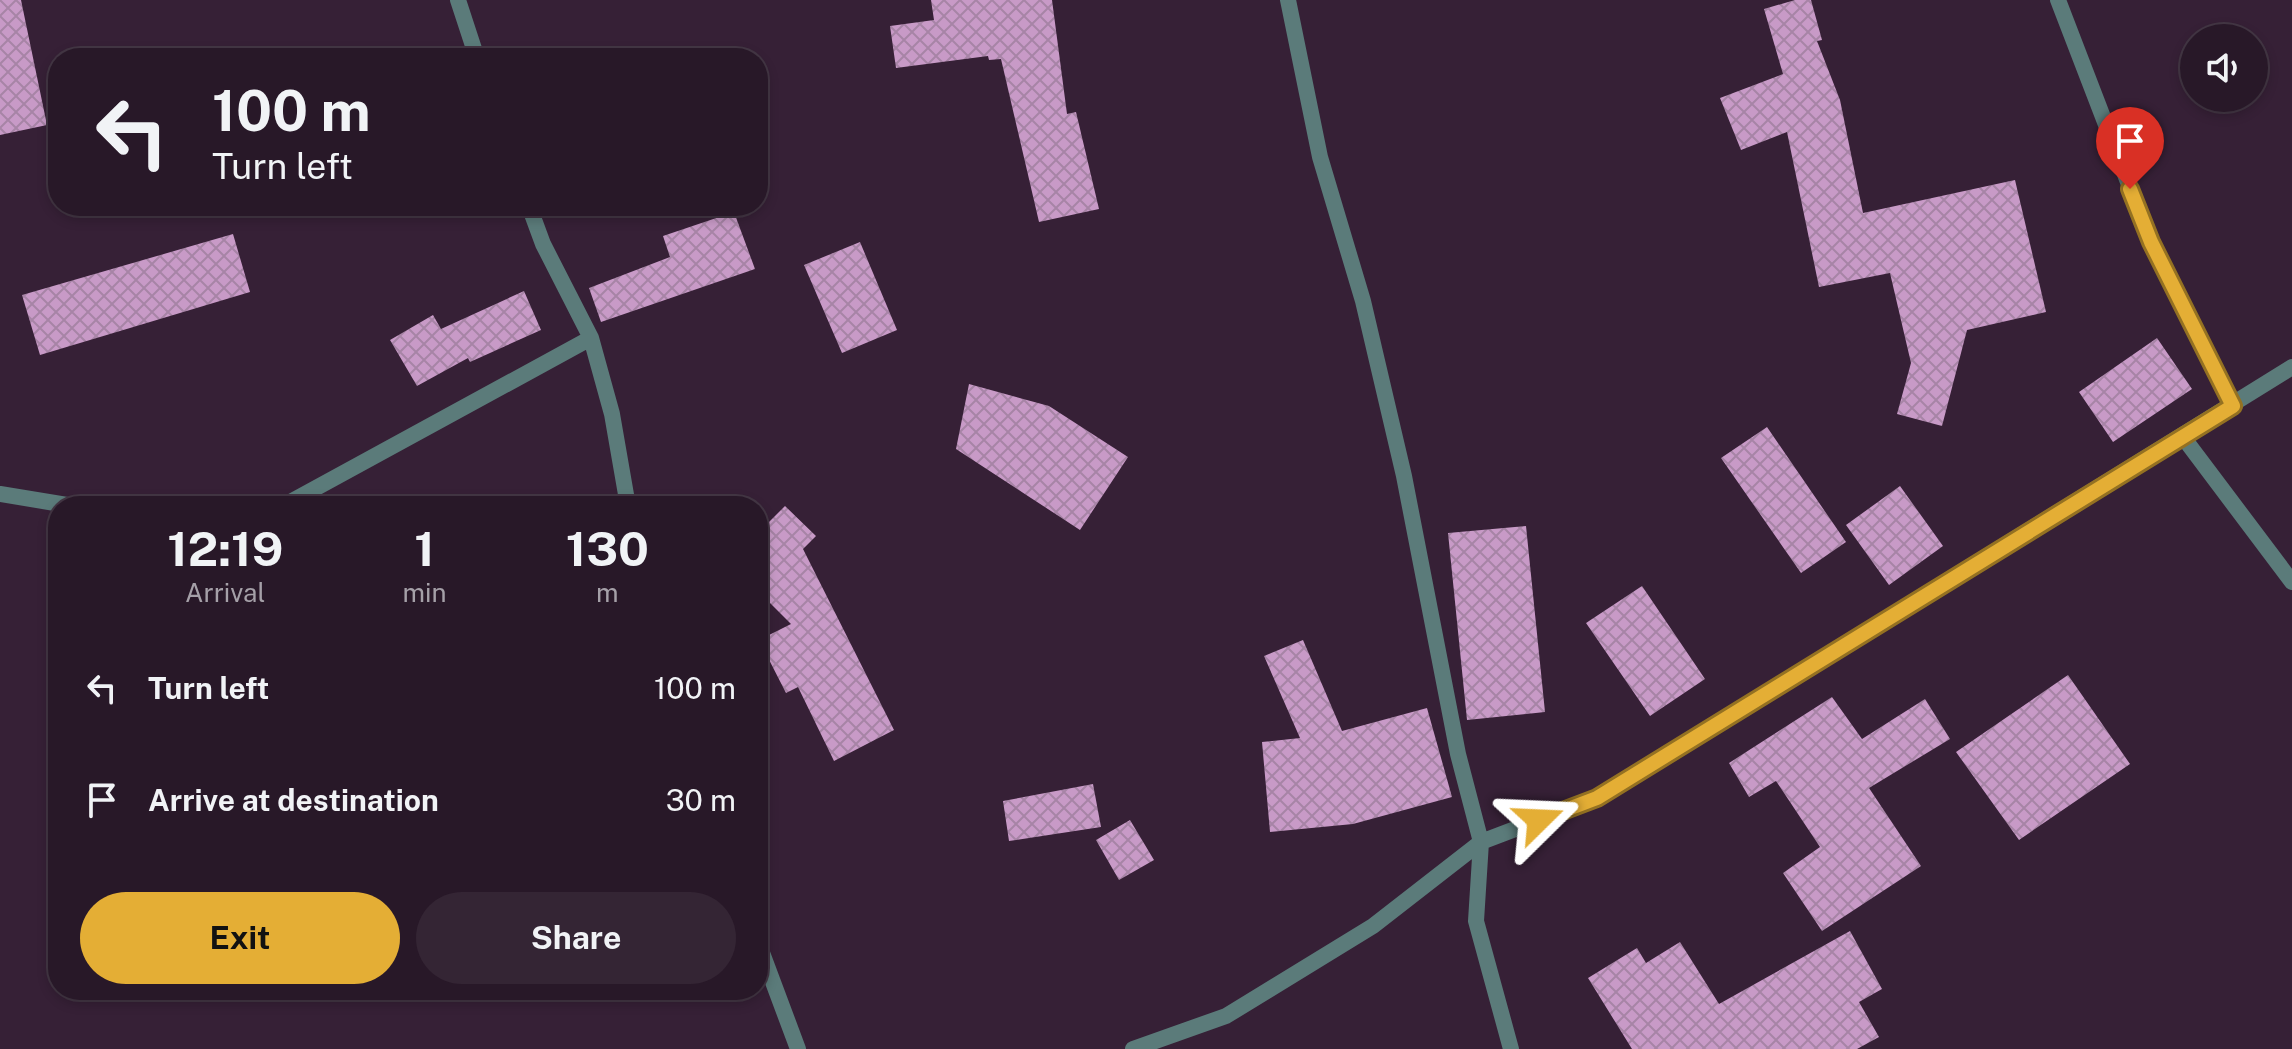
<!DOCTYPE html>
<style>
:root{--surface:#281828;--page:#342534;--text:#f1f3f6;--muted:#a5a0a8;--line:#443745;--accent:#e4ae35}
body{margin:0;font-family:"Public Sans",sans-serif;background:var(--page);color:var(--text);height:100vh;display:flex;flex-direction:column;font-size:30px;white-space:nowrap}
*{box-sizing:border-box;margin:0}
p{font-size:26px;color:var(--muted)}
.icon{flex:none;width:44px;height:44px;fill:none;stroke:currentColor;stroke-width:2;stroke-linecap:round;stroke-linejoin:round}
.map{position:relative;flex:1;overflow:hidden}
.side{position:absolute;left:48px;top:496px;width:720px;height:504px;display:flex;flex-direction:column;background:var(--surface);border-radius:32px;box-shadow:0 4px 12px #0003,0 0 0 2px var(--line)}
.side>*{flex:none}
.hud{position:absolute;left:48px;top:48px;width:720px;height:168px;border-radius:32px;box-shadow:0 4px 12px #0003,0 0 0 2px var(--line);background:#281828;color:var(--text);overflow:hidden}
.fabs{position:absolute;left:2180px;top:24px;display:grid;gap:16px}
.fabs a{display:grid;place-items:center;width:88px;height:88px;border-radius:50%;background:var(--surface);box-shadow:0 4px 12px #0003,0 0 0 2px var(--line);font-size:40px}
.pin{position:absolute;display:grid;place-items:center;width:68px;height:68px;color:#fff;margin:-82px -34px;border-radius:50% 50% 50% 0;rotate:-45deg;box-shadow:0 0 8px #0007}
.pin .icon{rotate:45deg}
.me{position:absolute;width:88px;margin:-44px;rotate:69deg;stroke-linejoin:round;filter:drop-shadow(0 0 6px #0008)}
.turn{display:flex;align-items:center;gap:28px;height:168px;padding:0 32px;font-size:36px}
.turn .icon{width:104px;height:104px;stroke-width:2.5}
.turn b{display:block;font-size:56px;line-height:68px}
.eta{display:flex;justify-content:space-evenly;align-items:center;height:136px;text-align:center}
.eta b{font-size:48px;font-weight:700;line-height:56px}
.action{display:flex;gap:16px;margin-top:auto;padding:16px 32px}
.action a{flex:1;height:92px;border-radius:48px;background:var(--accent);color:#111;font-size:32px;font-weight:700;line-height:92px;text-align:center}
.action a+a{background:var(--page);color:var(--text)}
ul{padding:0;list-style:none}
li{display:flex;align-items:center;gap:24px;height:112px;padding:0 32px}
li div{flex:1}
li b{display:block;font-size:30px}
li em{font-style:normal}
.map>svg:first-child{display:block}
.building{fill:url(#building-cross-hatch)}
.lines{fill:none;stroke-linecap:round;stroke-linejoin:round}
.street{stroke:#5b7b7a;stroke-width:16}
.route-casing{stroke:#947122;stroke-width:20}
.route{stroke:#e4ae35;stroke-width:14}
</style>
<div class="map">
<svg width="2292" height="1049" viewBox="0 0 2292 1049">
<defs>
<pattern id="building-cross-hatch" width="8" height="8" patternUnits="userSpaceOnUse" patternTransform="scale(2)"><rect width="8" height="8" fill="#c89ac7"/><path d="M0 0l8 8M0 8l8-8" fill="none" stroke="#a784a6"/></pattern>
</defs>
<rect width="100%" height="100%" fill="#362036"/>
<!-- building -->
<path class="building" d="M 0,0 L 21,0 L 47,125 L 0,135 Z
M 931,0 L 1052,0 L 1067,114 L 1076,112 L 1099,209 L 1039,222 L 1001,59 L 989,60 L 988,56 L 896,68 L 890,26 L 934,20 Z
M 1795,0 L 1811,0 L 1822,40 L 1817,41 L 1840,100 L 1863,213 L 2015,180 L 2046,312 L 1967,330 L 1942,426 L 1897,414 L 1911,363 L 1890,273 L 1819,287 L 1787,132 L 1741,150 L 1720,98 L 1783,74 L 1764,9 Z
M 734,212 L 755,269 L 601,322 L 589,288 L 670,257 L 663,236 Z
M 233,234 L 250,292 L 40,355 L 22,295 Z
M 860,242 L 897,330 L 842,353 L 804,265 Z
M 524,291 L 541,330 L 470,362 L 468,358 L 417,386 L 390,340 L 433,315 L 441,329 Z
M 2157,338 L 2192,389 L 2113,442 L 2079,392 Z
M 969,384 L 1049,406 L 1128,457 L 1080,530 L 956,449 Z
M 1767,427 L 1846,542 L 1801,573 L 1721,458 Z
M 1900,486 L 1943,546 L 1889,585 L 1846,525 Z
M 785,506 L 816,536 L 803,549 L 894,730 L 834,761 L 798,687 L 786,693 L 759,640 L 791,624 L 758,591 L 758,533 Z
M 1526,526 L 1545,712 L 1467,720 L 1448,533 Z
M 1642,586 L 1705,679 L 1650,716 L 1586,623 Z
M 1303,640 L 1342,731 L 1427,708 L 1452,797 L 1353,824 L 1270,832 L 1262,742 L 1300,738 L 1264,656 Z
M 2068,675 L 2130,764 L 2019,840 L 1956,752 Z
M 1832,697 L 1862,739 L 1925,699 L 1950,739 L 1869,788 L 1921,866 L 1822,931 L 1783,873 L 1820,847 L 1776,781 L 1749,797 L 1729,763 Z
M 1093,784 L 1101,827 L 1009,841 L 1003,801 Z
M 1130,820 L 1154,860 L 1119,880 L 1096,840 Z
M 1850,931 L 1882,989 L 1859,1002 L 1879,1037 L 1857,1049 L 1632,1049 L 1588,978 L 1637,948 L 1646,963 L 1680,942 L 1719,1004 Z"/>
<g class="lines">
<!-- street -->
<path class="street" d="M 458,0 L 477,58
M 1288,0 L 1320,157 L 1363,301 L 1404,476 L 1458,754 L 1481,842 L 1476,921 L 1511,1049
M 2058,0 L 2151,242 L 2233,406
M 529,206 L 543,244 L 591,338 L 612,414 L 628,506
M 2183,437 L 2292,582
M 0,494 L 73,506
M 283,506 L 591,338
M 758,942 L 798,1049
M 1133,1049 L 1226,1016 L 1373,926 L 1481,842 L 1597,798 L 2292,367"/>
</g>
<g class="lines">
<!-- route casing -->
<g class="route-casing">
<path id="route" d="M 1539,820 L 1597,798 L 2233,406 L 2151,242 L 2130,189"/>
</g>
<!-- route -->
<use href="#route" class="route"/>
</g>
</svg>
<div class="fabs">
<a><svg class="icon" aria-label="sound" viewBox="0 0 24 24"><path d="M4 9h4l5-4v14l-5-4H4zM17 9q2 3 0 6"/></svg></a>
</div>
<div class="pin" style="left:2130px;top:189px;background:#d93025"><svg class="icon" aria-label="arrive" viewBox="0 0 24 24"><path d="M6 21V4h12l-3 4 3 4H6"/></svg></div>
<svg class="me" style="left:1539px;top:820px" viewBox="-20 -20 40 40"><path d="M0-17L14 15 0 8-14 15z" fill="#e4ae35" stroke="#fff" stroke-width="4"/></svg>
<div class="hud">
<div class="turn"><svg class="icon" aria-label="left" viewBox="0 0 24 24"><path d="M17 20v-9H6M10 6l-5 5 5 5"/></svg><div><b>100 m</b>Turn left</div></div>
</div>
<section class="side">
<div class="eta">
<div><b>12:19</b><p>Arrival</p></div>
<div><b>1</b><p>min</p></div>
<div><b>130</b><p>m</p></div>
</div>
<ul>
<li><svg class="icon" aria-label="left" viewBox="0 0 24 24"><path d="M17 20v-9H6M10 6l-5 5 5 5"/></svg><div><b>Turn left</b></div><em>100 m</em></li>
<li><svg class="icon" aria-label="arrive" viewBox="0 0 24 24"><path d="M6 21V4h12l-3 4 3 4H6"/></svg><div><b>Arrive at destination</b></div><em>30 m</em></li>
</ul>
<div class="action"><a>Exit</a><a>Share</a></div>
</section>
</div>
